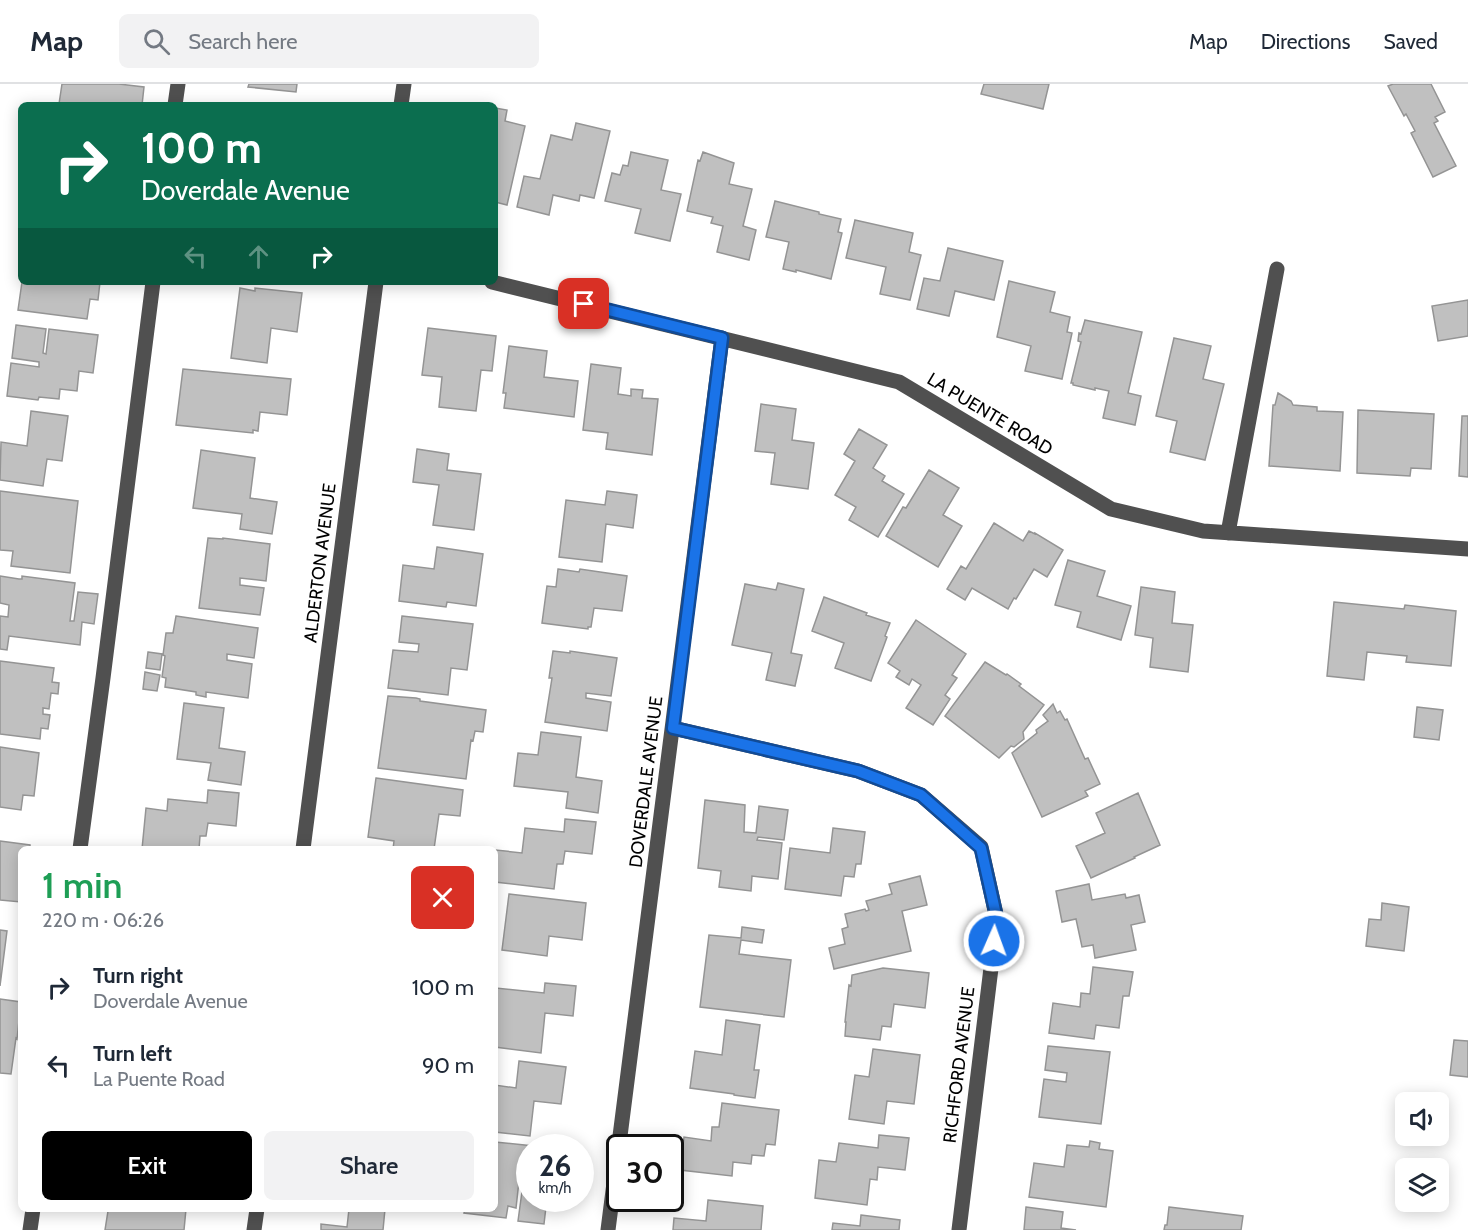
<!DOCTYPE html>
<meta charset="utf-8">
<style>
:root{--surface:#fff;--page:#f2f2f3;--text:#1f2937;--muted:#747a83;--line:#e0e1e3;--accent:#000}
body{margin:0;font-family:Cabin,sans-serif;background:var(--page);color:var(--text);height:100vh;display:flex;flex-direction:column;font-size:22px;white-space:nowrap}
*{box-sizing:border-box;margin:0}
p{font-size:20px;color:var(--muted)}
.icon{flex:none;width:33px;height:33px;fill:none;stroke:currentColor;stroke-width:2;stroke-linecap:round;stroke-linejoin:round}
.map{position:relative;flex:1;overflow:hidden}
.drawer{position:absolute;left:18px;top:762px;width:480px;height:366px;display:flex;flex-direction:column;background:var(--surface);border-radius:9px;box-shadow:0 3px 15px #0003}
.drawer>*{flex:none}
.hud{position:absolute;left:18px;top:18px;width:480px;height:183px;border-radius:9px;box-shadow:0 3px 15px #0003;background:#0b6e4f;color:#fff;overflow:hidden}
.fabs{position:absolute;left:1395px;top:1008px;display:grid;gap:12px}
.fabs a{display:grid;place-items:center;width:54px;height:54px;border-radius:9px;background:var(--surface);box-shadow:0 3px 15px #0003;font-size:30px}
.speed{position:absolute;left:516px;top:1050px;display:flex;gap:12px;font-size:30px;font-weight:700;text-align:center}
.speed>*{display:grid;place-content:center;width:78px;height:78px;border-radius:50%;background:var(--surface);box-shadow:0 3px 15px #0003;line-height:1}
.speed small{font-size:15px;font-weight:400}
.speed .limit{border:3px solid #111;border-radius:9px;background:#fff;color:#111}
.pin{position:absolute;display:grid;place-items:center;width:51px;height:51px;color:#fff;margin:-26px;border-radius:12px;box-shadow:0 3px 9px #0006}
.me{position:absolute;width:66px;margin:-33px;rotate:2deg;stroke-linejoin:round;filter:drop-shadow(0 0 4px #0008)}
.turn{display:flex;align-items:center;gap:21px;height:126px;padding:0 24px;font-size:27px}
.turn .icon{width:78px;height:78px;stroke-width:2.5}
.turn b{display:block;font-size:42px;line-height:51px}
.lanes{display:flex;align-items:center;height:57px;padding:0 24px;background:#0003;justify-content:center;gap:30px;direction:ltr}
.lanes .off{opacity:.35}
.round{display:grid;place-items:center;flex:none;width:63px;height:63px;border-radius:9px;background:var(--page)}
.summary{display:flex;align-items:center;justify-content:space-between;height:102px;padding:0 24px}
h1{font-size:36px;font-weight:600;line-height:45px;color:#1e9e55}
.primary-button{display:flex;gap:12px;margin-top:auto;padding:12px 24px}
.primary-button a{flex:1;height:69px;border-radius:9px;background:var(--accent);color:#fff;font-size:24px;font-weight:600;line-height:69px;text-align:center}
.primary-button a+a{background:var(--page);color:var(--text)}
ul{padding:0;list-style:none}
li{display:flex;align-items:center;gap:18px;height:78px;padding:0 24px}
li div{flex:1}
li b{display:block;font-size:22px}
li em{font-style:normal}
header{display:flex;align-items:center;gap:36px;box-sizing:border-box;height:84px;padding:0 30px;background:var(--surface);border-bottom:2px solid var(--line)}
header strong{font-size:28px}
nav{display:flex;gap:33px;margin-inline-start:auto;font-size:21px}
.search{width:420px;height:54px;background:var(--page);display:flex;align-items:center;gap:15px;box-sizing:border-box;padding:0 21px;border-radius:9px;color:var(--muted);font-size:22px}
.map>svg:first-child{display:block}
.building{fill:#c0c0c0;stroke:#949494;stroke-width:1.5}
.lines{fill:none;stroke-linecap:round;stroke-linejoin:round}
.minor{stroke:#505050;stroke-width:15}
.route-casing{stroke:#114b97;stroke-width:15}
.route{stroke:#1a73e8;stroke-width:10}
.labels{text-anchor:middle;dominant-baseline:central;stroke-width:6;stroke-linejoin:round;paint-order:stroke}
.street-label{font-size:18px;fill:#000;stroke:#fff}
</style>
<header>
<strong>Map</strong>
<div class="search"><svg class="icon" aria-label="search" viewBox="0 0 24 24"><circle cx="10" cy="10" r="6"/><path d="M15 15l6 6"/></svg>Search here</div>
<nav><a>Map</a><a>Directions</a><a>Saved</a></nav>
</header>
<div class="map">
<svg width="1468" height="1146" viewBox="0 0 1468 1146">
<rect width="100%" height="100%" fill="#fff"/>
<!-- building -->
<path class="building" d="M 62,0 L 119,0 L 144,3 L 142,21 L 59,20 Z
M 249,0 L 297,0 L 296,8 L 248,3 Z
M 984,0 L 1049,0 L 1043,25 L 981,10 Z
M 1393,0 L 1431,0 L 1445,28 L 1435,33 L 1438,37 L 1434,39 L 1456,82 L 1433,93 L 1411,49 L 1415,47 L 1406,30 L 1404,32 L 1388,2 Z
M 495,24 L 507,26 L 505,37 L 525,42 L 507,121 L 495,118 Z
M 576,39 L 610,47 L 594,114 L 580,111 L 579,117 L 553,111 L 549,131 L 517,123 L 524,92 L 540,95 L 551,51 L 572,56 Z
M 631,68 L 668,76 L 661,106 L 681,110 L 670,157 L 635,149 L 641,125 L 605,117 L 612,89 L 620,91 L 623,81 L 628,82 Z
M 703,68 L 734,79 L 729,100 L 752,105 L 743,142 L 756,146 L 749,176 L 717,168 L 723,142 L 711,139 L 713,133 L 687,127 L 698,76 L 700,77 Z
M 775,117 L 819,128 L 819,130 L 841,135 L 838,148 L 842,149 L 831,195 L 796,186 L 796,188 L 783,185 L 789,158 L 766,153 Z
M 855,136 L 913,149 L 909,168 L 921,171 L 910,216 L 880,210 L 886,183 L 846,174 Z
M 948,164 L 1003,177 L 994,216 L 955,207 L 949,232 L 917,225 L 924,194 L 940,197 Z
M 1009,197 L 1055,208 L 1050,228 L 1070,233 L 1067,248 L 1072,249 L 1062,295 L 1025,287 L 1031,262 L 997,253 Z
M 22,198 L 100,198 L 98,216 L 90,215 L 87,235 L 18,226 Z
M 240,204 L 255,207 L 255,204 L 302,209 L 297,248 L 271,244 L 267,279 L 231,274 Z
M 1468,216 L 1468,252 L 1438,257 L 1432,222 Z
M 1085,236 L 1142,248 L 1128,309 L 1141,312 L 1135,341 L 1103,334 L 1109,307 L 1095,304 L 1095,306 L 1073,301 L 1073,299 L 1071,299 L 1081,258 L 1078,257 L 1079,249 L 1081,250 Z
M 16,241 L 46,245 L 43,269 L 46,270 L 49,245 L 98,251 L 93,289 L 79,287 L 77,307 L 60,305 L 59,315 L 39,313 L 38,316 L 7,312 L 11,279 L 39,283 L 39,278 L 12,274 Z
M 428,244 L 496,252 L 492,287 L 481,286 L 476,327 L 439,323 L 442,293 L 422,291 Z
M 1174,254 L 1211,262 L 1203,295 L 1224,300 L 1205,376 L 1170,368 L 1177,337 L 1156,332 Z
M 509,262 L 547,267 L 544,293 L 578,297 L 574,333 L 504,324 L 506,309 L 503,309 Z
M 591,280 L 621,284 L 618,310 L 631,312 L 631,305 L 643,306 L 642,314 L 658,315 L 652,371 L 606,365 L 608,349 L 583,346 Z
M 183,285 L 291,295 L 287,331 L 260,328 L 258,347 L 253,346 L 253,349 L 176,341 Z
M 1278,309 L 1291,317 L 1293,321 L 1317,323 L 1317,327 L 1343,328 L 1340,387 L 1269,382 L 1273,321 L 1275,321 Z
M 761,320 L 796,325 L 792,356 L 814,359 L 808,405 L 771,400 L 775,369 L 755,367 Z
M 1358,326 L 1434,330 L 1431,385 L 1411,384 L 1410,392 L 1357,389 Z
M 31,327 L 68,332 L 62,377 L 47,375 L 43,402 L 0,396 L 1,358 L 27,362 Z
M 1462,332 L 1468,332 L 1468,393 L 1459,392 Z
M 859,345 L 887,361 L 873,384 L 885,392 L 882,397 L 904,410 L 878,453 L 849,436 L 856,423 L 835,411 L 855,377 L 844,370 Z
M 417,365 L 449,370 L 447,386 L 481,390 L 474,446 L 433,441 L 439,401 L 413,398 Z
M 201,366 L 255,374 L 250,414 L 277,418 L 272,450 L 240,445 L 242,430 L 193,424 Z
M 929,386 L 959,404 L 943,431 L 962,442 L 938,483 L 886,452 L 903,423 L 906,424 Z
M 0,407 L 78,417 L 70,489 L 11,482 L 13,467 L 0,466 Z
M 607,407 L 637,411 L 633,444 L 606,440 L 602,478 L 559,473 L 566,416 L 605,421 Z
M 994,439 L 1023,457 L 1029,447 L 1035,450 L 1035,449 L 1063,466 L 1047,493 L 1034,485 L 1016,515 L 1014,514 L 1008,525 L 972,504 L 965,516 L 947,505 L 961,482 L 966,485 Z
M 208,454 L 223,455 L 223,454 L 270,460 L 266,497 L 240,494 L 240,501 L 264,504 L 260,531 L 199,524 Z
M 437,463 L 483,470 L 476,522 L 447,518 L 446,523 L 399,517 L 403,481 L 434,485 Z
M 1068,476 L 1105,487 L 1097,512 L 1131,522 L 1121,556 L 1077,543 L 1081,528 L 1055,521 Z
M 558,485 L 579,488 L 580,485 L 627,492 L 622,527 L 594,524 L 591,543 L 588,543 L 588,545 L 542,539 L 547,502 L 556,503 Z
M 0,492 L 19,495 L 22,495 L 22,492 L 75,499 L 70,537 L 74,537 L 78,508 L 98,510 L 94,540 L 82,538 L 80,561 L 9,552 L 7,566 L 0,565 L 0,532 L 8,533 L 9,521 L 0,519 Z
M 778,499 L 804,505 L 791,569 L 802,571 L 795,602 L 766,596 L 772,569 L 732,561 L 745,500 L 776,506 Z
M 1141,503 L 1175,508 L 1172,539 L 1193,541 L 1188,588 L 1150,583 L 1153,554 L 1135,551 Z
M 824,513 L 867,529 L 866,531 L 890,539 L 885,552 L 887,553 L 871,597 L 835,584 L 844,559 L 812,547 Z
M 1334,518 L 1404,525 L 1405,521 L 1456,527 L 1451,582 L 1406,578 L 1407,572 L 1367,568 L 1364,596 L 1327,592 Z
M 176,532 L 258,544 L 254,574 L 227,570 L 227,576 L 252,580 L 248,614 L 206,608 L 206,613 L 196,611 L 196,608 L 165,603 L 166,594 L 162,593 L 165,572 L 163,571 L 166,549 L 173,549 Z
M 402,532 L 473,540 L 467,586 L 451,584 L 448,611 L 388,604 L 393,566 L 418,568 L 419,560 L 399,558 Z
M 916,536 L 966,570 L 952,591 L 957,594 L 945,611 L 950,615 L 933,641 L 906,624 L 921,601 L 912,595 L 909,601 L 896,593 L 900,587 L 888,579 Z
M 553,567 L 570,569 L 570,567 L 617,574 L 611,612 L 586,609 L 586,614 L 611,618 L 607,647 L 545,638 L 552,594 L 549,594 Z
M 148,568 L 162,570 L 160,586 L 146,584 Z
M 0,577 L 54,584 L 52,598 L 59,599 L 58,610 L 51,609 L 49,625 L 43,624 L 43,630 L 50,631 L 48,645 L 41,644 L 40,655 L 0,650 Z
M 985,578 L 1006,591 L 1007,590 L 1021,600 L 1019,602 L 1044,621 L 1023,648 L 1024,655 L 1014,663 L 1011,662 L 999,674 L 945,632 Z
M 145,588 L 160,591 L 157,607 L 143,605 Z
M 388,612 L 416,614 L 420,615 L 420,617 L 486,626 L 483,648 L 475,647 L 473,657 L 471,656 L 466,695 L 378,684 Z
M 184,619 L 224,624 L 219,664 L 245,668 L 241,701 L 208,696 L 211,679 L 177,675 Z
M 1053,620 L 1057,629 L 1060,627 L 1065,636 L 1067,635 L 1085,675 L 1088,674 L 1100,700 L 1085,707 L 1088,712 L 1042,733 L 1012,669 L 1037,649 L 1036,646 L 1048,637 L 1043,631 Z
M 1417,623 L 1443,626 L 1439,656 L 1414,653 Z
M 541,648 L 581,653 L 576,693 L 602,697 L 598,729 L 566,724 L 568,708 L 514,702 L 518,669 L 538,671 Z
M 0,663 L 39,669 L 34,712 L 23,711 L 21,726 L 0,723 Z
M 376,694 L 463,706 L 460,732 L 439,730 L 434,765 L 393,765 L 394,757 L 368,753 Z
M 208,706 L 239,709 L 236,742 L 208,739 L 206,752 L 200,752 L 199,765 L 142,765 L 146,724 L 167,727 L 168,715 L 207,719 Z
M 1138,709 L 1160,761 L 1134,773 L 1135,774 L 1091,794 L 1076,762 L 1105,749 L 1096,729 Z
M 705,716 L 745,721 L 744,748 L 756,749 L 759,722 L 788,726 L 784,756 L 758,753 L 757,756 L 782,759 L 778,795 L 752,792 L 751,807 L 719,803 L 721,787 L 698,784 Z
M 565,735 L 596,738 L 592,770 L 565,767 L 563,780 L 557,780 L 554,805 L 495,798 L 496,766 L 522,769 L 525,744 L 564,748 Z
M 833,744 L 865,748 L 861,780 L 856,780 L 854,793 L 844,792 L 841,812 L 785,805 L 790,764 L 830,769 Z
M 0,757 L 30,761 L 30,765 L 21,765 L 21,818 L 0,816 Z
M 920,792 L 927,821 L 902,827 L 911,867 L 834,885 L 829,864 L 845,860 L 842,845 L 848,843 L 845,830 L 865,825 L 866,827 L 869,826 L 866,817 L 892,810 L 889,800 Z
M 1089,800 L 1092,816 L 1125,810 L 1126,814 L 1139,811 L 1145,838 L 1131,841 L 1136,866 L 1095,874 L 1093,861 L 1082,863 L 1076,835 L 1062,838 L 1056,807 Z
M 509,810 L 586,819 L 582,856 L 549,852 L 547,872 L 502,866 Z
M 1382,819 L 1409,823 L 1404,867 L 1366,862 L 1369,835 L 1381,836 Z
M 742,843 L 764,846 L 762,859 L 741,856 L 739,870 L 791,876 L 784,933 L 700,923 L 709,851 L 741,854 Z
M 0,846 L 7,847 L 0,902 Z
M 1093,883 L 1133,888 L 1129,912 L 1123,912 L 1119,944 L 1096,941 L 1094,955 L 1049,949 L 1053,919 L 1080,923 L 1081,909 L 1090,910 Z
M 883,884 L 929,889 L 925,924 L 894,920 L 891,943 L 882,942 L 880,956 L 845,952 L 846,938 L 845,938 L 849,901 L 851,902 L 852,891 Z
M 545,899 L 576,902 L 573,932 L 545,929 L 541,969 L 495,963 L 496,904 L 544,909 Z
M 0,915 L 21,918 L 17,955 L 16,954 L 11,990 L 0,989 Z
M 726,936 L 760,941 L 754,986 L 759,986 L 755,1014 L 734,1011 L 734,1010 L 690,1004 L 695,967 L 722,971 Z
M 1454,956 L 1468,957 L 1468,993 L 1450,991 Z
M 1048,962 L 1110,968 L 1101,1040 L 1039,1033 L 1044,995 L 1066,998 L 1067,989 L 1045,986 Z
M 873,965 L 920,971 L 914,1020 L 887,1017 L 884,1040 L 849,1035 L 855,991 L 869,993 Z
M 519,977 L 566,983 L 561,1020 L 534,1017 L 530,1052 L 495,1048 L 497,1035 L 495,1034 L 495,1001 L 516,1004 Z
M 722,1019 L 779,1026 L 775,1061 L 766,1060 L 764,1072 L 752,1071 L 751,1080 L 733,1078 L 732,1092 L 680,1086 L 684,1053 L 711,1057 L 712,1043 L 719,1043 Z
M 879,1051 L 909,1054 L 905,1086 L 878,1083 L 877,1096 L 870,1095 L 867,1121 L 815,1114 L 819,1076 L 836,1078 L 839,1059 L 878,1064 Z
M 1090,1057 L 1100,1059 L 1099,1065 L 1113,1067 L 1106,1123 L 1029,1113 L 1034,1079 L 1064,1083 L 1067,1061 L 1089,1063 Z
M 495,1058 L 553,1064 L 530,1064 L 530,1098 L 519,1097 L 516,1124 L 508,1122 L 506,1134 L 464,1129 L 465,1125 L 495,1125 Z
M 523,1100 L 530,1101 L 530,1114 L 547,1114 L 544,1140 L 518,1137 Z
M 708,1116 L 763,1122 L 761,1146 L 673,1146 L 674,1134 L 706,1137 Z
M 1026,1123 L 1063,1128 L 1061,1144 L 1076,1146 L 1024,1146 Z
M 1169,1123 L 1243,1132 L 1241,1146 L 1164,1146 L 1165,1141 L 1167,1141 Z
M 111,1125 L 186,1125 L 184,1146 L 105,1146 L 108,1127 L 111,1127 Z
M 349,1125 L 385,1125 L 383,1146 L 321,1146 L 321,1140 L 347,1143 Z
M 861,1131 L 900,1136 L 899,1146 L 832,1146 L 833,1139 L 860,1142 Z"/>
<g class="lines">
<!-- minor -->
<path class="minor" d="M 175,21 L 178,0
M 401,21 L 404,0
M 492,198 L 899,298 L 1111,425 L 1203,447 L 1468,465
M 1228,449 L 1277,185
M 673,644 L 858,687 L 921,711 L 981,763 L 997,835 L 959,1146
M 80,765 L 103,594 L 153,198
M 303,765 L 376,198
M 30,1146 L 33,1125
M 254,1146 L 257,1125
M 608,1146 L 722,254"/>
</g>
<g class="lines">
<!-- route casing -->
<g class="route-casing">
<path id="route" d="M 584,220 L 722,254 L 673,644 L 858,687 L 921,711 L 981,764 L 997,835 L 994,857"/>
</g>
<!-- route -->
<use href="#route" class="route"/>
</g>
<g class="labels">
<!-- street labels -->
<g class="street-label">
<text transform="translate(990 330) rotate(31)">LA PUENTE ROAD</text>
<text transform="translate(320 479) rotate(-83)">ALDERTON AVENUE</text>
<text transform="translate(646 698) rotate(-83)">DOVERDALE AVENUE</text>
<text transform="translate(959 981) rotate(-83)">RICHFORD AVENUE</text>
</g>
</g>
</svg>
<div class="fabs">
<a><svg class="icon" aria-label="sound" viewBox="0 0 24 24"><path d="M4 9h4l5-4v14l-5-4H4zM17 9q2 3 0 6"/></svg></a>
<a><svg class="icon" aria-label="layers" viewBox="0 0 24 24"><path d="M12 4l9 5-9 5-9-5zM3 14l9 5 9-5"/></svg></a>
</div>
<div class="speed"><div>26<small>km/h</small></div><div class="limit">30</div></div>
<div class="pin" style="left:584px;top:220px;background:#d93025"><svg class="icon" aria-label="arrive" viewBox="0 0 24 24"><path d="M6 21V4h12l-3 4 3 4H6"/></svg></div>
<svg class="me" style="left:994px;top:857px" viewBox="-20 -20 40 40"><circle r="17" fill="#1a73e8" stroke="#fff" stroke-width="3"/><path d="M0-11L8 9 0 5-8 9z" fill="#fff"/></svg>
<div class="hud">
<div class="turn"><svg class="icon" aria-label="right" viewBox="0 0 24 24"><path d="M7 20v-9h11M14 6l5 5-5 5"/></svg><div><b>100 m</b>Doverdale Avenue</div></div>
<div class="lanes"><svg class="icon off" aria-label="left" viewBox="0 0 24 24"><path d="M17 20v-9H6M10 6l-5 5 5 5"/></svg><svg class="icon off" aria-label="ahead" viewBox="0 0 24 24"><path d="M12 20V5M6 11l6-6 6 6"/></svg><svg class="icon" aria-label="right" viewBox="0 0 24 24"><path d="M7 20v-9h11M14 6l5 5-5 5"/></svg></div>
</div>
<section class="drawer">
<div class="summary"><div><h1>1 min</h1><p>220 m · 06:26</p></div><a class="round" style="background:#d93025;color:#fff"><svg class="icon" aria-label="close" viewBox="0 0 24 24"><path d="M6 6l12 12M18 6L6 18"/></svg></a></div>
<ul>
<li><svg class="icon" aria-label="right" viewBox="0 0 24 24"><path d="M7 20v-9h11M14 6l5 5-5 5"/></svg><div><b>Turn right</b><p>Doverdale Avenue</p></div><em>100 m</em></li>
<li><svg class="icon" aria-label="left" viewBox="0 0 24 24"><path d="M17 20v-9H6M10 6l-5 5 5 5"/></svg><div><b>Turn left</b><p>La Puente Road</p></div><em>90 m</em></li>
</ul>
<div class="primary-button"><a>Exit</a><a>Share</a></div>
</section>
</div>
